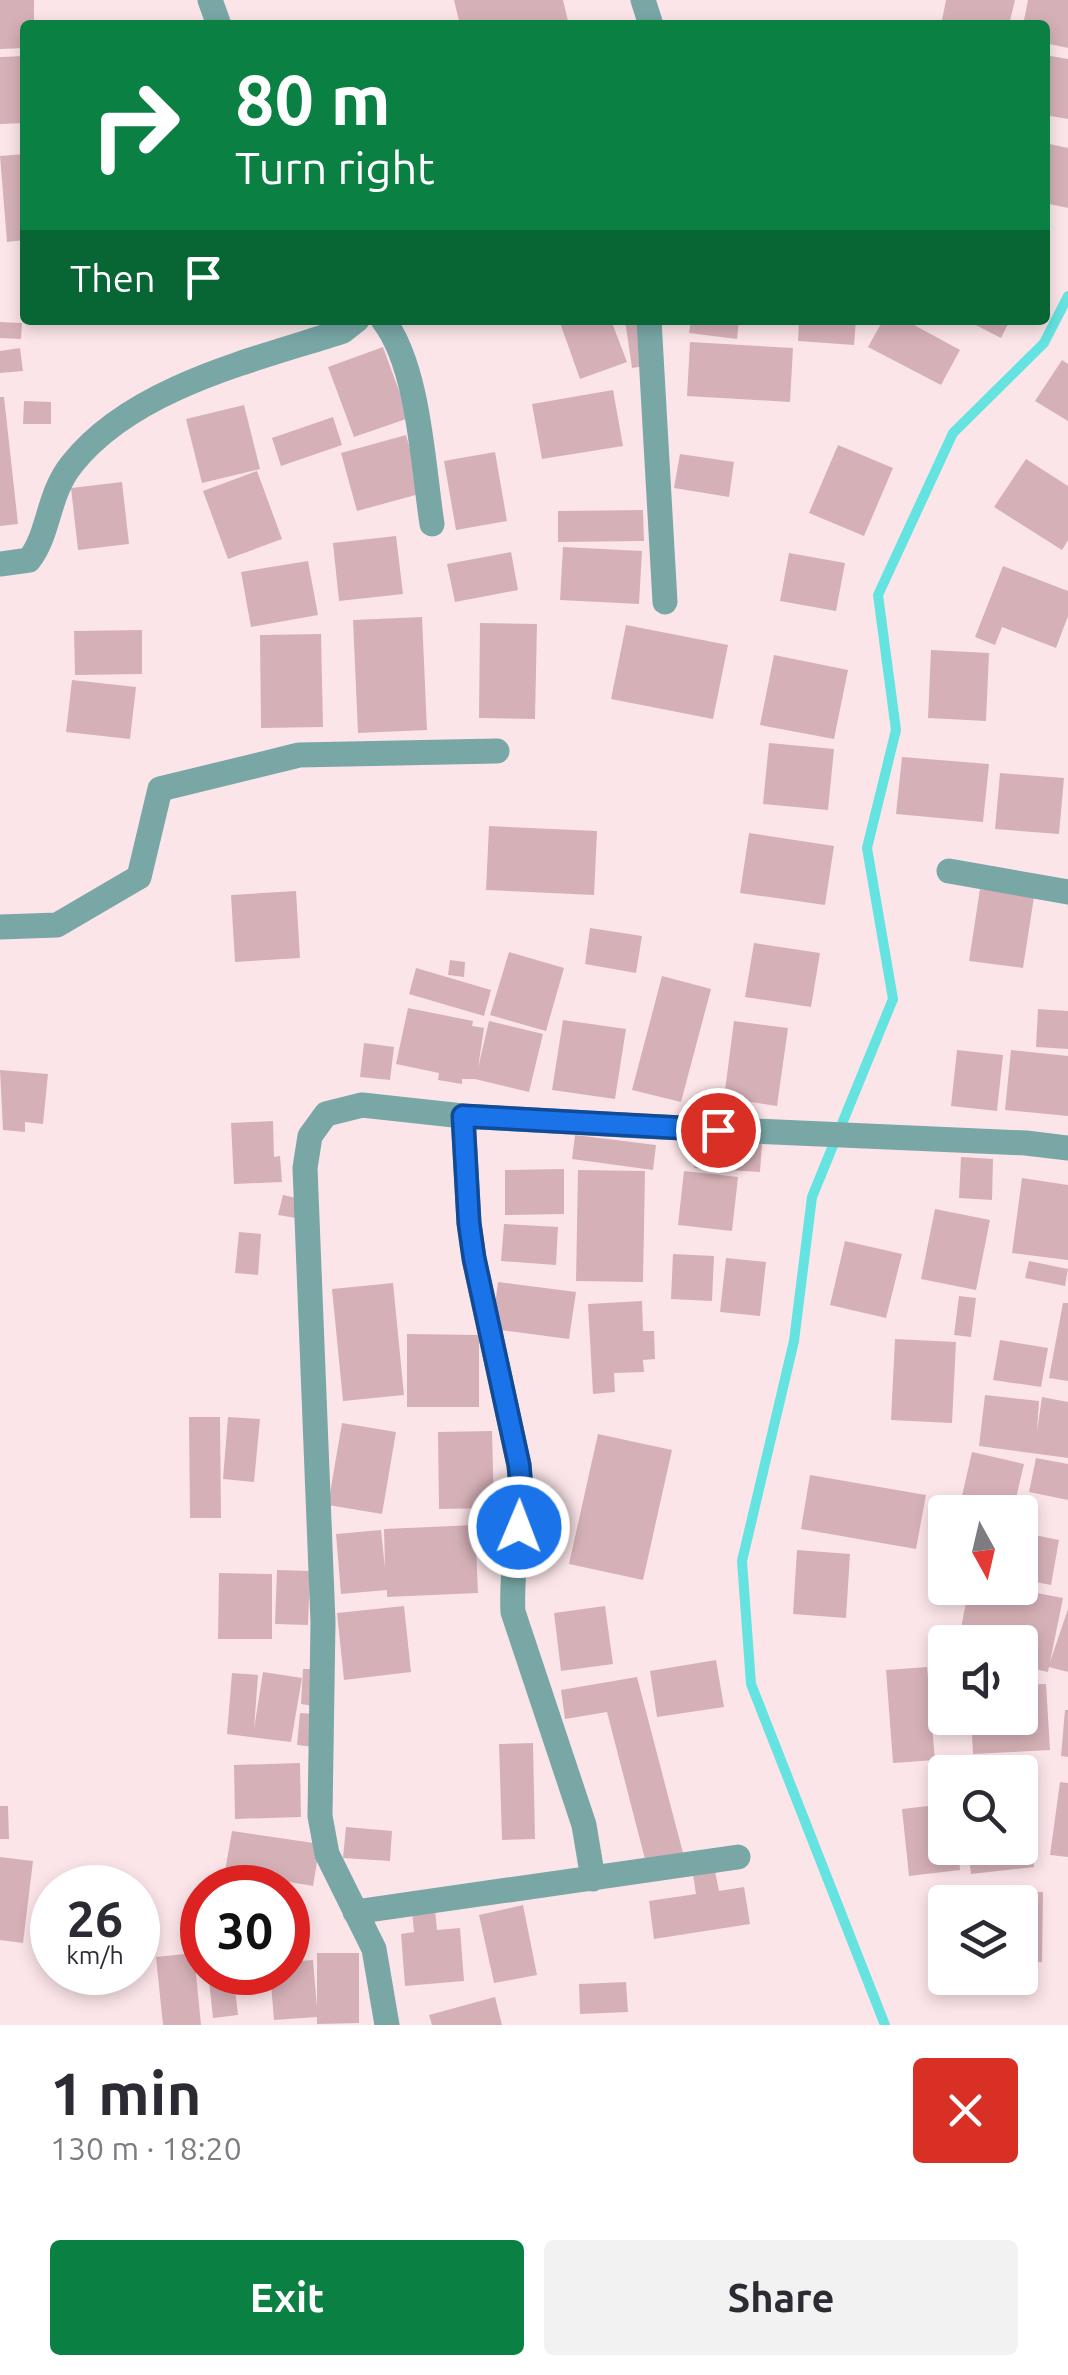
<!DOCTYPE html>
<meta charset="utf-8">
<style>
:root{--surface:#fff;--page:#f2f2f3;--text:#2b2b33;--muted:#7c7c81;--accent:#0b8043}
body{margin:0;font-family:Ubuntu,sans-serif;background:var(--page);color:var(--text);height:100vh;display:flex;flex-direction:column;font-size:38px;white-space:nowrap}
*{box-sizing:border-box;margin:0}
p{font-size:32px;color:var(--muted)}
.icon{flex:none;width:55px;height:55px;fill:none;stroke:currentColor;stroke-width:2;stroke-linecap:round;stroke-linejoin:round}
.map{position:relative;height:2025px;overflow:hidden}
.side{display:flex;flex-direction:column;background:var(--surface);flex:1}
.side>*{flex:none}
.guide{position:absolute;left:20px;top:20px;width:1030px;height:305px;border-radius:10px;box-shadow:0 5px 15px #0003;background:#0b8043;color:#fff;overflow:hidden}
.needle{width:65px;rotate:172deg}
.tools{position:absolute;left:928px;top:1495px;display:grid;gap:20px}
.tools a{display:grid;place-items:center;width:110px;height:110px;border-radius:10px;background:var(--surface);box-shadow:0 5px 15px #0003;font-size:50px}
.speed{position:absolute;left:30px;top:1865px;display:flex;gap:20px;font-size:50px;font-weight:700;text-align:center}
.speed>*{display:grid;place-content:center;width:130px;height:130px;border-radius:50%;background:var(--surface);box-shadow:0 5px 15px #0003;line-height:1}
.speed small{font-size:25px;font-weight:400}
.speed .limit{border:15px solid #d22;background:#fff;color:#111}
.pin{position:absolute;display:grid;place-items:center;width:85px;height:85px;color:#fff;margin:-42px;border:5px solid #fff;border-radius:50%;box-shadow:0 2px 10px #0007}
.me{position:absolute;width:110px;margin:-55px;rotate:1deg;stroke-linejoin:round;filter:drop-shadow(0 0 8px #0008)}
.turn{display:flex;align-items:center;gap:35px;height:210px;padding:0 50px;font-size:45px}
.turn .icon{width:130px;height:130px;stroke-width:2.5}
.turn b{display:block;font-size:70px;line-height:85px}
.then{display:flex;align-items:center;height:95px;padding:0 50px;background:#0003;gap:20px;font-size:38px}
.round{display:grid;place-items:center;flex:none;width:105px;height:105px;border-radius:10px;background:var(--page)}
.overview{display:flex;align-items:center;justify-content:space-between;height:170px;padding:0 50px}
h1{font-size:60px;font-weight:700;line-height:75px}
.primary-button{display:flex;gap:20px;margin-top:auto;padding:20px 50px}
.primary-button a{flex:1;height:115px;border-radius:10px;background:var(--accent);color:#fff;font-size:40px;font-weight:700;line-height:115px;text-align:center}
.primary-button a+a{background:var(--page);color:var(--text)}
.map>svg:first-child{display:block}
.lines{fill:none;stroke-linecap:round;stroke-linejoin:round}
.stream{stroke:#64e3e0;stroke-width:10}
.building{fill:#d5b1b7}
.minor{stroke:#78a7a6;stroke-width:25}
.route-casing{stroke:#114b97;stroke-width:25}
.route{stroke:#1a73e8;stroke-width:18}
</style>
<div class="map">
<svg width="1068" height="2025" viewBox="0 0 1068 2025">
<rect width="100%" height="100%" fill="#fce5e9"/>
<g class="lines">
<!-- stream -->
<path class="stream" d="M 885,2025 L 751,1684 L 742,1561 L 794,1341 L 812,1197 L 893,999 L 867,848 L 896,730 L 878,595 L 953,433 L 1044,343 L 1068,296"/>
</g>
<!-- building -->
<path class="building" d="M 0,0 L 34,0 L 34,25 L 25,25 L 25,48 L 0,49 Z
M 454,0 L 563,0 L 568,21 L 552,25 L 460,25 Z
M 946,0 L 1015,0 L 1009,25 L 941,25 Z
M 1028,0 L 1068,0 L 1068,48 L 1045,43 L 1045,25 L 1023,25 Z
M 1045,55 L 1068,59 L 1068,119 L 1045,115 Z
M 25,56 L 25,123 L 0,124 L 0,57 Z
M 1045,143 L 1068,148 L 1068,208 L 1045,203 Z
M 25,154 L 25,240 L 7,242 L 0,156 Z
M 559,320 L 611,320 L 627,362 L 580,379 Z
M 625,320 L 645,320 L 652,365 L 632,368 Z
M 691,320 L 739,320 L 737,339 L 689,333 Z
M 799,320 L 856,320 L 854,345 L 798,341 Z
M 883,320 L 905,320 L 960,350 L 941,385 L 868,347 Z
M 974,320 L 1010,320 L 1001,338 L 972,323 Z
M 0,322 L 22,323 L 21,339 L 0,338 Z
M 690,342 L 793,348 L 790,402 L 687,396 Z
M 383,347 L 409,418 L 354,437 L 328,367 Z
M 20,348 L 23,371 L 0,373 L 0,351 Z
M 1062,360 L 1068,364 L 1068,421 L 1035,401 Z
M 613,390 L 623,446 L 542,459 L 532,404 Z
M 0,397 L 4,397 L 18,524 L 0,526 Z
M 24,401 L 51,402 L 51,424 L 23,424 Z
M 244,405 L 260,469 L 202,483 L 186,419 Z
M 333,417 L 342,445 L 281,466 L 272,438 Z
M 406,435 L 423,493 L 357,511 L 341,453 Z
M 838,445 L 893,468 L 864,536 L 809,513 Z
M 495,452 L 507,521 L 456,530 L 444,461 Z
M 680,454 L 734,462 L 729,497 L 674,488 Z
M 1026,459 L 1068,486 L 1068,540 L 1062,550 L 994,507 Z
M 257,471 L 282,539 L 228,559 L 203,491 Z
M 122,482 L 129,544 L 78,550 L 71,488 Z
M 643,510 L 644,541 L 558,542 L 558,511 Z
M 396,536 L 403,594 L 339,601 L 333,543 Z
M 563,547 L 642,551 L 639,604 L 560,600 Z
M 511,552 L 518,590 L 455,602 L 447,564 Z
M 789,553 L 845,563 L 836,611 L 780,601 Z
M 308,561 L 318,615 L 251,627 L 241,572 Z
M 1003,566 L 1068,591 L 1068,616 L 1056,648 L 1002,627 L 995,645 L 975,637 Z
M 422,617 L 427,730 L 358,733 L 353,620 Z
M 480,623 L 537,624 L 535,719 L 479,718 Z
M 626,625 L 728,645 L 713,719 L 611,699 Z
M 142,630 L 142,674 L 75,675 L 74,631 Z
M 321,634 L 323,727 L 261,728 L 260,635 Z
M 931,650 L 989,653 L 986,721 L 928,718 Z
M 774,655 L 848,670 L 834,739 L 760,725 Z
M 72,680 L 136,687 L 130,739 L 66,732 Z
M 769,743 L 834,749 L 828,810 L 763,804 Z
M 902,757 L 989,764 L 983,822 L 896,814 Z
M 1000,773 L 1064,778 L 1059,834 L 995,829 Z
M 489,826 L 597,831 L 594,895 L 486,890 Z
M 749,833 L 834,846 L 825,905 L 740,893 Z
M 980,889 L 1034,897 L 1023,968 L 969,961 Z
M 296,891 L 300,958 L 235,962 L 231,895 Z
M 590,928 L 642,936 L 636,973 L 585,964 Z
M 754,943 L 820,953 L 811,1007 L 745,997 Z
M 509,952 L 564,968 L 546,1031 L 490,1015 Z
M 450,960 L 465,962 L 464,977 L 448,975 Z
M 416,968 L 491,990 L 484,1016 L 409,994 Z
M 662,976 L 711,989 L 681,1102 L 632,1090 Z
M 408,1008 L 473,1021 L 472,1026 L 484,1028 L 478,1068 L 489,1021 L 543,1034 L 529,1092 L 475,1079 L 462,1079 L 462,1084 L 438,1080 L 439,1073 L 396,1064 Z
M 1038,1009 L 1068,1011 L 1068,1049 L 1036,1047 Z
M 563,1020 L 626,1029 L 615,1099 L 552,1090 Z
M 734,1021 L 788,1028 L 777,1106 L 724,1098 Z
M 364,1043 L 394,1047 L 390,1080 L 360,1077 Z
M 957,1050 L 1003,1055 L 997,1111 L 951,1106 Z
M 1011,1050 L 1068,1056 L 1068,1116 L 1005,1110 Z
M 0,1070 L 48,1074 L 43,1124 L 25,1122 L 25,1132 L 3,1130 Z
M 273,1121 L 274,1157 L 280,1156 L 282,1182 L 234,1184 L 231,1123 Z
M 575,1135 L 656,1145 L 653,1170 L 572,1159 Z
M 695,1140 L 762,1143 L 760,1172 L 694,1168 Z
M 961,1157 L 993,1159 L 992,1200 L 959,1198 Z
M 564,1169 L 564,1214 L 505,1215 L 505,1170 Z
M 578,1170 L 645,1171 L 643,1282 L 576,1281 Z
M 684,1171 L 738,1177 L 732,1231 L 678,1225 Z
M 1022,1178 L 1068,1185 L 1068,1260 L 1012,1253 Z
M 283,1195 L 305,1200 L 302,1219 L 278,1215 Z
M 935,1209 L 990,1220 L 976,1290 L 921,1279 Z
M 504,1224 L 558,1227 L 556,1265 L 501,1261 Z
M 239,1232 L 261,1234 L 258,1275 L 235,1273 Z
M 845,1241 L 902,1254 L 886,1318 L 830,1305 Z
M 673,1254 L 714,1256 L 712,1301 L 671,1299 Z
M 726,1258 L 766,1262 L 760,1316 L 720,1312 Z
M 1029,1261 L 1068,1269 L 1065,1286 L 1025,1278 Z
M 498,1282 L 576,1292 L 569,1339 L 492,1329 Z
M 393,1283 L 404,1395 L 343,1401 L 332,1289 Z
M 959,1296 L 976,1298 L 971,1337 L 954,1335 Z
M 642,1301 L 643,1331 L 654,1331 L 655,1359 L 643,1360 L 644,1372 L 614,1373 L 615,1392 L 593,1394 L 588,1304 Z
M 1063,1303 L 1068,1303 L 1068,1381 L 1049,1378 Z
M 407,1334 L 479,1335 L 479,1407 L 407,1407 Z
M 895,1339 L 956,1342 L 952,1423 L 891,1420 Z
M 1000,1340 L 1048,1348 L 1041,1387 L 993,1380 Z
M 985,1395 L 1039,1401 L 1037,1431 L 1042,1397 L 1068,1402 L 1068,1458 L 979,1446 Z
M 189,1417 L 220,1417 L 221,1518 L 190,1518 Z
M 228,1417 L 260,1419 L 254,1482 L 223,1479 Z
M 342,1423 L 396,1432 L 382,1514 L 328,1505 Z
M 492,1431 L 494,1508 L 439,1509 L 438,1432 Z
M 598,1434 L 672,1450 L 643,1580 L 569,1564 Z
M 972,1452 L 1024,1464 L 1013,1511 L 961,1500 Z
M 1036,1458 L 1068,1464 L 1068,1500 L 1029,1492 Z
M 810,1475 L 926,1495 L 916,1549 L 801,1529 Z
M 475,1525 L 478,1593 L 387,1597 L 387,1590 L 341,1594 L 336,1534 L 381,1530 L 385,1568 L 384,1529 Z
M 1020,1532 L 1059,1540 L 1051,1585 L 1020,1579 Z
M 797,1550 L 850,1554 L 846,1618 L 793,1614 Z
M 277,1570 L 310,1571 L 308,1625 L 275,1624 Z
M 219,1573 L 272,1574 L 272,1639 L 218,1639 Z
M 969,1588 L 1011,1588 L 1063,1598 L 1050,1662 L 1068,1609 L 1068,1672 L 1049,1667 L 1048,1672 L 1020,1666 L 1020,1642 L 958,1642 Z
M 404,1606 L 411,1672 L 344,1680 L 337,1613 Z
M 605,1606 L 613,1664 L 561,1671 L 554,1613 Z
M 716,1660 L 724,1707 L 657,1717 L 650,1671 Z
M 927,1667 L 935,1760 L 893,1763 L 886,1670 Z
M 303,1669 L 315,1669 L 313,1706 L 301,1704 Z
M 263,1672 L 302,1678 L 291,1742 L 227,1734 L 232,1673 L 258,1675 L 254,1729 Z
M 637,1677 L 683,1853 L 646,1863 L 607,1712 L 565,1719 L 561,1690 Z
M 1046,1684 L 1050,1750 L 973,1754 L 971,1718 L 1020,1718 L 1020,1685 Z
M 1065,1710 L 1068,1710 L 1068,1757 L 1061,1756 Z
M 300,1713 L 316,1714 L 313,1747 L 297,1745 Z
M 533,1743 L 535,1839 L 502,1840 L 499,1744 Z
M 300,1763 L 301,1817 L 235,1819 L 234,1765 Z
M 1060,1782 L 1068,1783 L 1068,1857 L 1050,1855 Z
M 1020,1798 L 1028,1798 L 1034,1867 L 971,1874 L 968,1848 L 1020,1848 Z
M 945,1804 L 945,1848 L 958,1848 L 960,1870 L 909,1876 L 902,1809 Z
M 0,1806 L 8,1806 L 9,1839 L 0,1839 Z
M 346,1827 L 392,1831 L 390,1861 L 343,1858 Z
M 232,1831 L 320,1844 L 313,1886 L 225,1871 Z
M 0,1857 L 33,1861 L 23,1943 L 0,1940 Z
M 715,1871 L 719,1891 L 744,1887 L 750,1924 L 654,1939 L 649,1901 L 696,1894 L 693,1875 Z
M 974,1891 L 1043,1892 L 1042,1962 L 1020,1962 L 1020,1902 L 973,1902 Z
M 523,1905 L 537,1975 L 494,1983 L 479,1915 Z
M 435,1909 L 437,1930 L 460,1928 L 464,1981 L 405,1986 L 401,1934 L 414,1932 L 412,1911 Z
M 194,1953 L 201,2025 L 163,2025 L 156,1957 Z
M 317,1953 L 359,1953 L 359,2023 L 317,2024 L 317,2017 L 274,2020 L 270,1972 L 288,1972 L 288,1962 L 313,1960 L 317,2007 Z
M 208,1972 L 233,1972 L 238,2015 L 213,2018 Z
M 626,1982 L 628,2012 L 580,2014 L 579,1984 Z
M 495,1997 L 502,2025 L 432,2025 L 429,2015 Z"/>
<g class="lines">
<!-- minor -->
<path class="minor" d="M 210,0 L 219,25
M 643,0 L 651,25
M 383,320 C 419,366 423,466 432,524
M 649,320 L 665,602
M 0,564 L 29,560 C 50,533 47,495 72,464 C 133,387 254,360 343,331 L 357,320
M 949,871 L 1068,892
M 0,927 L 57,925 L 139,877 L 160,789 L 299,755 L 497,751
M 463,1116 L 469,1223 L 474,1259 L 519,1465 C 524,1514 510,1562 513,1612 L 584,1825 L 593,1879
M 355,1912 L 738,1857
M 387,2025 L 374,1949 L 327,1854 L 320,1816 L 323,1622 L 305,1168 L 310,1136 L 326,1114 L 362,1105 L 463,1116 L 640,1126 L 1026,1143 L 1068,1148"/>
</g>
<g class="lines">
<!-- route casing -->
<g class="route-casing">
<path id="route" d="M 519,1527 L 522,1498 L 519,1465 L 474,1258 L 469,1223 L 463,1116 L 718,1130"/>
</g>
<!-- route -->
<use href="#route" class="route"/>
</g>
</svg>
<div class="tools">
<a><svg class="needle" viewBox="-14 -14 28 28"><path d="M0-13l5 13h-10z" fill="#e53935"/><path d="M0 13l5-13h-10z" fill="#7c7c81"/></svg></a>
<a><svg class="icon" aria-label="sound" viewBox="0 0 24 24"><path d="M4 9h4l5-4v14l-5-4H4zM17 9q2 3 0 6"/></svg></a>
<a><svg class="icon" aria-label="search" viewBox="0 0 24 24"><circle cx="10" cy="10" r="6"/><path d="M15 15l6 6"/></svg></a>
<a><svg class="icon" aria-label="layers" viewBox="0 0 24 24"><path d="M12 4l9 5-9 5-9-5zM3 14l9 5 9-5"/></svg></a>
</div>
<div class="speed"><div>26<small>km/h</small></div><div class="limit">30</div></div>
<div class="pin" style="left:718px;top:1130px;background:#d93025"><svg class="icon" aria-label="arrive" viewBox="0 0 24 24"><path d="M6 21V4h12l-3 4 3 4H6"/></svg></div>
<svg class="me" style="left:519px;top:1527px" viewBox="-20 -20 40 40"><circle r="17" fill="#1a73e8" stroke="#fff" stroke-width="3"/><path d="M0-11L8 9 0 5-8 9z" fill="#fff"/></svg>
<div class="guide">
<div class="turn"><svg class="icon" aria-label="right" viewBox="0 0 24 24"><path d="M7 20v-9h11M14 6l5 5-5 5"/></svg><div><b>80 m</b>Turn right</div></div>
<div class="then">Then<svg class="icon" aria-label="arrive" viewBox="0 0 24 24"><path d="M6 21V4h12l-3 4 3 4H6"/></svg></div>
</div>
</div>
<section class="side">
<div class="overview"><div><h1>1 min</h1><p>130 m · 18:20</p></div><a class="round" style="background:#d93025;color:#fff"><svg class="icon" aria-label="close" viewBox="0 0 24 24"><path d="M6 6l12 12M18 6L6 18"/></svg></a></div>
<div class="primary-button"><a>Exit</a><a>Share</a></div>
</section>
